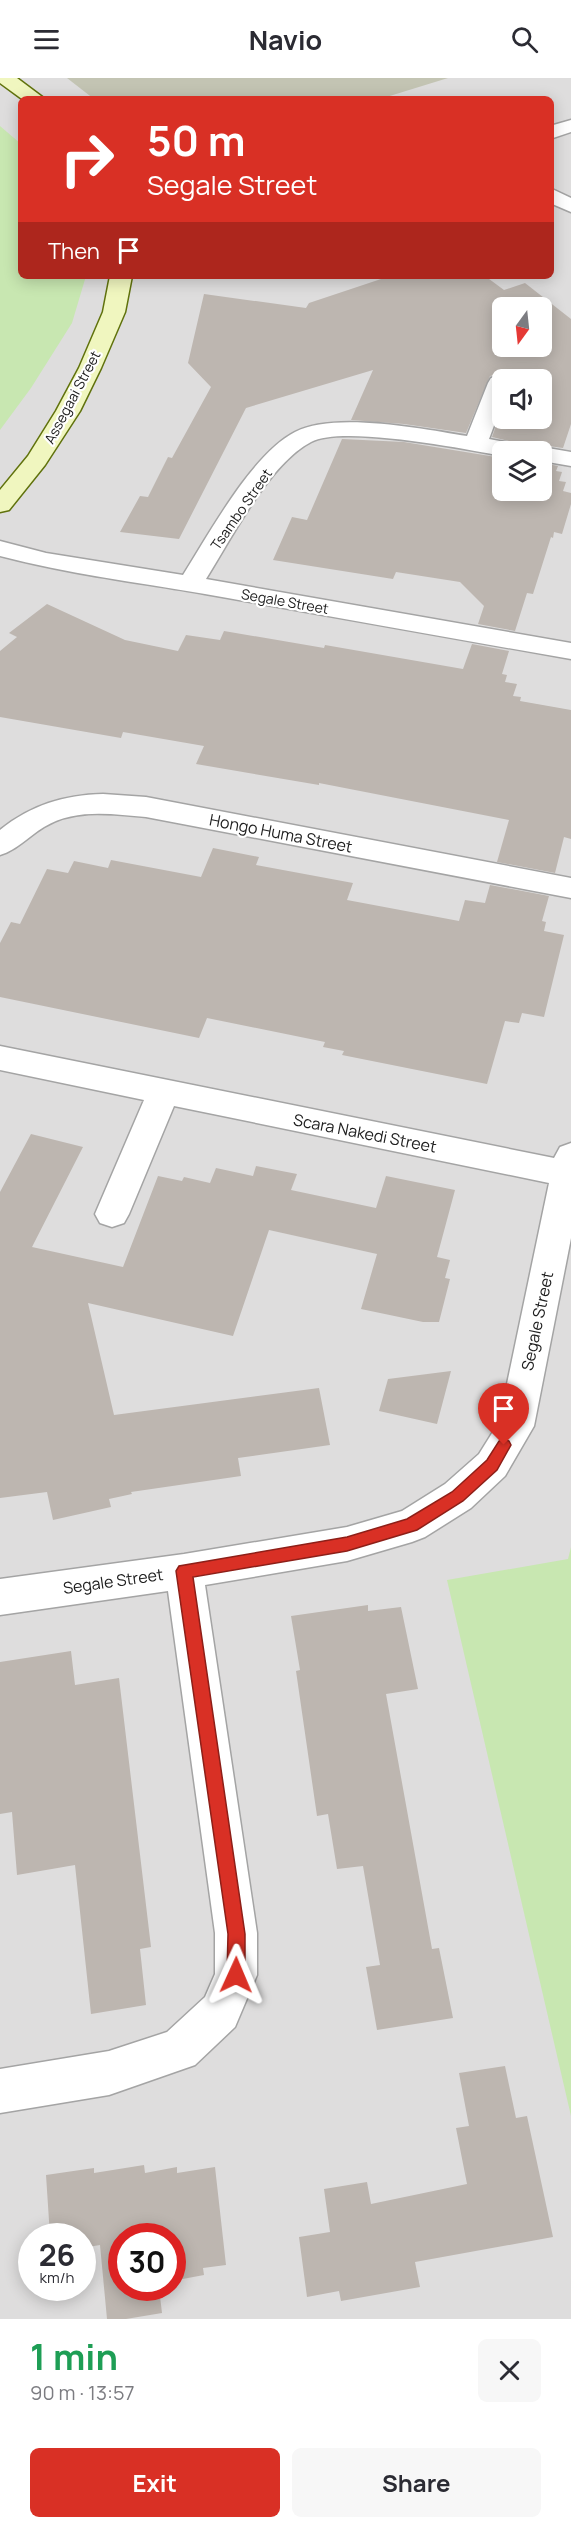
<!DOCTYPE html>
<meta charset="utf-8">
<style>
:root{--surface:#fff;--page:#f7f7f7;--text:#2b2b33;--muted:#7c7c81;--accent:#d93025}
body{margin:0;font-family:Manrope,sans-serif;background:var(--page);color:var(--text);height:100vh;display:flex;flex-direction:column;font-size:22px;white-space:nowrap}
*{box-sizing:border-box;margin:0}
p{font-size:20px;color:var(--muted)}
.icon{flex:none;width:33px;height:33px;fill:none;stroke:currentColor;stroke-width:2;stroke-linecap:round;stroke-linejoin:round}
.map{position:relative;height:2241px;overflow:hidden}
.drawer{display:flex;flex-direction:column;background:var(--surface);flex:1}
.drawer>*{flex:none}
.guide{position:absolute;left:18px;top:18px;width:536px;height:183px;border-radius:9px;box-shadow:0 3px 15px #0003;background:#d93025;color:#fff;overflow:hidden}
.needle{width:39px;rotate:195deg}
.buttons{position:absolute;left:492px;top:219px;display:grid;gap:12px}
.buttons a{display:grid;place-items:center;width:60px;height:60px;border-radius:9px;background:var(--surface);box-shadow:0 3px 15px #0003;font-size:30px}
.speed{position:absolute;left:18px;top:2145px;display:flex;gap:12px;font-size:30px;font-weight:700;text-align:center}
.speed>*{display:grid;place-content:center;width:78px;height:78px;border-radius:50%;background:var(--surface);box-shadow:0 3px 15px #0003;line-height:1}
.speed small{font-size:15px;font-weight:400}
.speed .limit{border:9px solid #d22;background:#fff;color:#111}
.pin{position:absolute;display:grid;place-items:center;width:51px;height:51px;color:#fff;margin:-62px -26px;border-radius:50% 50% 50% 0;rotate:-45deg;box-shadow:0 0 6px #0007}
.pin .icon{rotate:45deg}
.me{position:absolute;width:66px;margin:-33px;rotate:1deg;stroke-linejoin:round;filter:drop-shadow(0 0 4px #0008)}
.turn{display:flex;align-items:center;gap:21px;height:126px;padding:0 30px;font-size:27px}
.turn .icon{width:78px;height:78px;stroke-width:2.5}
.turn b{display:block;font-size:42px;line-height:51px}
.then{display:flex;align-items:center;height:57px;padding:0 30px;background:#0003;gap:12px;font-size:22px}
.round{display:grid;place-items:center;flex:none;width:63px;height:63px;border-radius:9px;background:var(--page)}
.overview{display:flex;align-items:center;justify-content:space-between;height:102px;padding:0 30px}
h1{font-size:36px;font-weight:700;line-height:45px;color:#1e9e55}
.primary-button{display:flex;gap:12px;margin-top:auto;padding:12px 30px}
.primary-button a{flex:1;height:69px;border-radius:9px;background:var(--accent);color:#fff;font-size:24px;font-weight:700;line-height:69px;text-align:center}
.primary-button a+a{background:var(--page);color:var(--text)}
header{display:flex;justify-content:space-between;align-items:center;height:78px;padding:0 30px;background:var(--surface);font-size:27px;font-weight:700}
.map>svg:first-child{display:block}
.residential{fill:#dedddd;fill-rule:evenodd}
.construction{fill:#c3c4b3}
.grass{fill:#c8e7b1}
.building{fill:#bdb6b0;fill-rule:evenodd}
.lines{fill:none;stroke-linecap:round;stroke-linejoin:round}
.street-casing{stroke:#a4a4a4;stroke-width:3}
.secondary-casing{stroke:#60720c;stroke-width:3}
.street{fill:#fff;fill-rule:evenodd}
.secondary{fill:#f0f6bf;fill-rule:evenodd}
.route{fill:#d93025;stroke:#8d1f18;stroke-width:1.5}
.labels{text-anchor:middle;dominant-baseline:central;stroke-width:4.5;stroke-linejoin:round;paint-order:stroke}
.far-street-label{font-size:14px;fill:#202020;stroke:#fff}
.street-label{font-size:16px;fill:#202020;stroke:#fff}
</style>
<header><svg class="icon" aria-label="menu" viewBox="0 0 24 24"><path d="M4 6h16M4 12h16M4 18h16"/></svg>Navio<svg class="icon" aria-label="search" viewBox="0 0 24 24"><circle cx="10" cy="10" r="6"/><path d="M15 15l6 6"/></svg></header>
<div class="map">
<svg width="571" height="2241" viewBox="0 0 571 2241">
<rect width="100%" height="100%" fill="#f0eee7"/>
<!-- residential -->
<path class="residential" d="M 0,0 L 571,0 L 571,2241 L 0,2241 ZM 21,21 L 550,21 L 550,198 L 21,198 ZM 502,230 L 542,230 L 542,268 L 502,268 ZM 502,302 L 542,302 L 542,340 L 502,340 ZM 502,374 L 542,374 L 542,412 L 502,412 ZM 32,2158 L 82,2158 L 82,2210 L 32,2210 ZM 122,2158 L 172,2158 L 172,2210 L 122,2210 Z"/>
<!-- construction -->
<path class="construction" d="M 67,0 L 448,0 L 380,21 L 94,21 Z"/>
<!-- grass -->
<path class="grass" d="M 0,48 L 21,66 L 21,198 L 86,198 L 72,245 L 31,310 L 0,352 Z
M 571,1469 L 571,2038 L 447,1502 L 568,1481 Z"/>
<!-- building -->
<path class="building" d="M 390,198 L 485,198 L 504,212 L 525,205 L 571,241 L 571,346 L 563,370 L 542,367 L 534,369 L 492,359 L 502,331 L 502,340 L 542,340 L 542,302 L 510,302 L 498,296 L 490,298 L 466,355 L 404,346 L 351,342 L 373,292 L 246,330 L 179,461 L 120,454 L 140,418 L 148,419 L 168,379 L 172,380 L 211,309 L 188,285 L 204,216 L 306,230 L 309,225 ZM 502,230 L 542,230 L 542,268 L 502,268 Z
M 342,361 L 404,364 L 502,380 L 502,412 L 542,412 L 542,385 L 558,388 L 556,393 L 562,394 L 559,403 L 566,404 L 563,413 L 571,415 L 571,426 L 562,456 L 554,454 L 553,460 L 551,459 L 533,516 L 527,515 L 515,553 L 478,546 L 484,528 L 460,504 L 396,494 L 393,501 L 273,482 L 292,439 L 307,442 Z
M 47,526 L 125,562 L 178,573 L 186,557 L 220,562 L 224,553 L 324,570 L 325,567 L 463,591 L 472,566 L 509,573 L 502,596 L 507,597 L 505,604 L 517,606 L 513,618 L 521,619 L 520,623 L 571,632 L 571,761 L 564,759 L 555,795 L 497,784 L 509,742 L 319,705 L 319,707 L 196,686 L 204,668 L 123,654 L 121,660 L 0,639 L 0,573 L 17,559 L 9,555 Z
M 213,770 L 259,779 L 256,787 L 353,805 L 347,822 L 459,843 L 465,822 L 485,825 L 490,807 L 549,818 L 542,843 L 546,844 L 544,853 L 564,857 L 544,939 L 522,935 L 519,945 L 505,943 L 487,1006 L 342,977 L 344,973 L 323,969 L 325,964 L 207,940 L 199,960 L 0,919 L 0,865 L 11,844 L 20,846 L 47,791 L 68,795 L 74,783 L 108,790 L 111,782 L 201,799 Z
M 31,1056 L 83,1069 L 32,1169 L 123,1189 L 158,1098 L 182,1103 L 184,1099 L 210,1105 L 216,1090 L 253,1098 L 256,1088 L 297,1096 L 291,1112 L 376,1130 L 386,1098 L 455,1112 L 437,1179 L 450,1182 L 445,1200 L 450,1201 L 439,1244 L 423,1244 L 361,1231 L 377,1176 L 269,1152 L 233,1258 L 88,1225 L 114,1337 L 319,1310 L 330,1367 L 238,1380 L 241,1398 L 131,1414 L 132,1416 L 109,1421 L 111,1429 L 53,1442 L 47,1414 L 0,1420 L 0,1114 Z
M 451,1293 L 437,1346 L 379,1333 L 388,1301 Z
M 368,1527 L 368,1533 L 401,1529 L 418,1611 L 386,1616 L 432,1871 L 439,1870 L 453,1940 L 377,1952 L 366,1889 L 380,1887 L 363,1788 L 337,1791 L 328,1736 L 317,1738 L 296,1593 L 300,1592 L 291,1538 Z
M 71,1573 L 75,1607 L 119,1600 L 151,1869 L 140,1871 L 146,1927 L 91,1936 L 75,1787 L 17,1797 L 12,1734 L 0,1736 L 0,1584 Z
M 505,1988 L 516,2040 L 527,2038 L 553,2159 L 415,2184 L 420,2209 L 341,2223 L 339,2213 L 307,2219 L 299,2159 L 330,2154 L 324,2111 L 367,2104 L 371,2126 L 467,2106 L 456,2050 L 469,2048 L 459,1995 Z
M 144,2087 L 145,2095 L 177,2089 L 177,2095 L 215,2089 L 226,2187 L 203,2190 L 204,2197 L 172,2203 L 172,2158 L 122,2158 L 122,2210 L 159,2210 L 162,2235 L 126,2241 L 107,2241 L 100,2167 L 82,2170 L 82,2158 L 50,2158 L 46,2097 L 94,2090 L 94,2095 Z"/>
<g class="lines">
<!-- street casing -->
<g class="street-casing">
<path id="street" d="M 571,42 L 571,54 L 550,61 L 550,48 Z
M 550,110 L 571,120 L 571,134 L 550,125 Z
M 499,298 L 508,302 L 502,302 L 502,326 L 489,361 L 530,369 L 533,372 L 542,369 L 571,374 L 571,388 L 542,383 L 542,374 L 502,374 L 502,378 C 465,371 342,347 311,364 C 269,386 231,461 206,501 L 571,565 L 571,581 C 449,560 327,538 205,516 C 136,504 68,496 0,478 L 0,463 L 46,475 L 183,497 C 209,456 252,376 295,354 C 334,333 424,351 467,358 L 488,305 L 491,300 Z
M 103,716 L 146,719 L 571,800 L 571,820 L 146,739 C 112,736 75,730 44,749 C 29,758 17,772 0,777 L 0,752 C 31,727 64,717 103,716 Z
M 0,968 L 554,1080 L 560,1069 L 571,1065 L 571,1160 L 534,1348 L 505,1398 L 471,1430 L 425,1459 L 412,1464 L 347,1483 L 205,1507 L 257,1855 L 257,1897 L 235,1949 L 195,1987 L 109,2017 L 0,2035 L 0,1991 L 109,1973 L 167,1954 L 205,1919 L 215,1896 L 215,1855 L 168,1513 L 0,1537 L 0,1501 L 184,1476 L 347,1449 L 402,1433 L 445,1406 L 479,1376 L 499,1344 L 549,1105 L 174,1028 L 129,1136 L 124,1145 L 112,1149 L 100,1145 L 95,1136 L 144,1022 L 0,992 Z"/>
</g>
<!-- secondary casing -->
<g class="secondary-casing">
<path id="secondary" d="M 0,0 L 17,0 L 45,21 L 22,21 L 0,5 Z
M 110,198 L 132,198 L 125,234 L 101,290 L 80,333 L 45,387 L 9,432 L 0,434 L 0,412 L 28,378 L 56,333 L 79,290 L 103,234 Z"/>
</g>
<!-- street -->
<use href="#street" class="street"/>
<!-- secondary -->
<use href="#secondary" class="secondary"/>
</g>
<!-- route -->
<path class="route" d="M 504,1361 L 509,1363 L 511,1367 L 497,1392 L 463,1423 L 417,1452 L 347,1473 L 193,1499 L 245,1856 L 245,1897 L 242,1903 L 236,1905 L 230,1903 L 227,1897 L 228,1856 L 176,1493 L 179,1488 L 347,1459 L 407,1441 L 452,1414 L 487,1382 L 499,1363 Z"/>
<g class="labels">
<!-- far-street labels -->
<g class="far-street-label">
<text transform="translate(72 319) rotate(-62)">Assegaai Street</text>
<text transform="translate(241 431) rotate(-55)">Tsambo Street</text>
<text transform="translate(285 523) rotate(10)">Segale Street</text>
</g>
<!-- street labels -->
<g class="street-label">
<text transform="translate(281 755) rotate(11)">Hongo Huma Street</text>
<text transform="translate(365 1055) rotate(11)">Scara Nakedi Street</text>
<text transform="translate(537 1243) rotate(-78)">Segale Street</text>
<text transform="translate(113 1503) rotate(-8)">Segale Street</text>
</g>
</g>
</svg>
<div class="buttons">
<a><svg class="needle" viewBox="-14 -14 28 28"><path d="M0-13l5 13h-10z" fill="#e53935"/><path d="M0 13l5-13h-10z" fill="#7c7c81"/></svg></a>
<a><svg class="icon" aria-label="sound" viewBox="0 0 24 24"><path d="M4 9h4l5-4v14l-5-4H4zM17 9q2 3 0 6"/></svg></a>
<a><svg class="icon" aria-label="layers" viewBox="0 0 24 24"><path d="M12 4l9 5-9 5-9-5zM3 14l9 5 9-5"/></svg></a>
</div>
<div class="speed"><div>26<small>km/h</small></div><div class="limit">30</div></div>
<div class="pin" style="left:504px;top:1367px;background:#d93025"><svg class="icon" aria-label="arrive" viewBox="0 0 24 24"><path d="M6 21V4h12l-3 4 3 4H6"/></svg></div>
<svg class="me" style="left:236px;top:1897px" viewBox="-20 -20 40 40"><path d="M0-17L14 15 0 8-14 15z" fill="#d93025" stroke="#fff" stroke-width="4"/></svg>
<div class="guide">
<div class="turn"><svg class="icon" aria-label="right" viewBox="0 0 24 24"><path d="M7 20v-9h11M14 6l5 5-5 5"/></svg><div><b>50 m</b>Segale Street</div></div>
<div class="then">Then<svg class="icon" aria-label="arrive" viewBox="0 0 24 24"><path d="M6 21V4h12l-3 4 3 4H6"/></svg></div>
</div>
</div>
<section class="drawer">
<div class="overview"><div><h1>1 min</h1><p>90 m · 13:57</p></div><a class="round"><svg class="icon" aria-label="close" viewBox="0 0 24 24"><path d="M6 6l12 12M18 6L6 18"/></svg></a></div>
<div class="primary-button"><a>Exit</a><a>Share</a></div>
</section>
